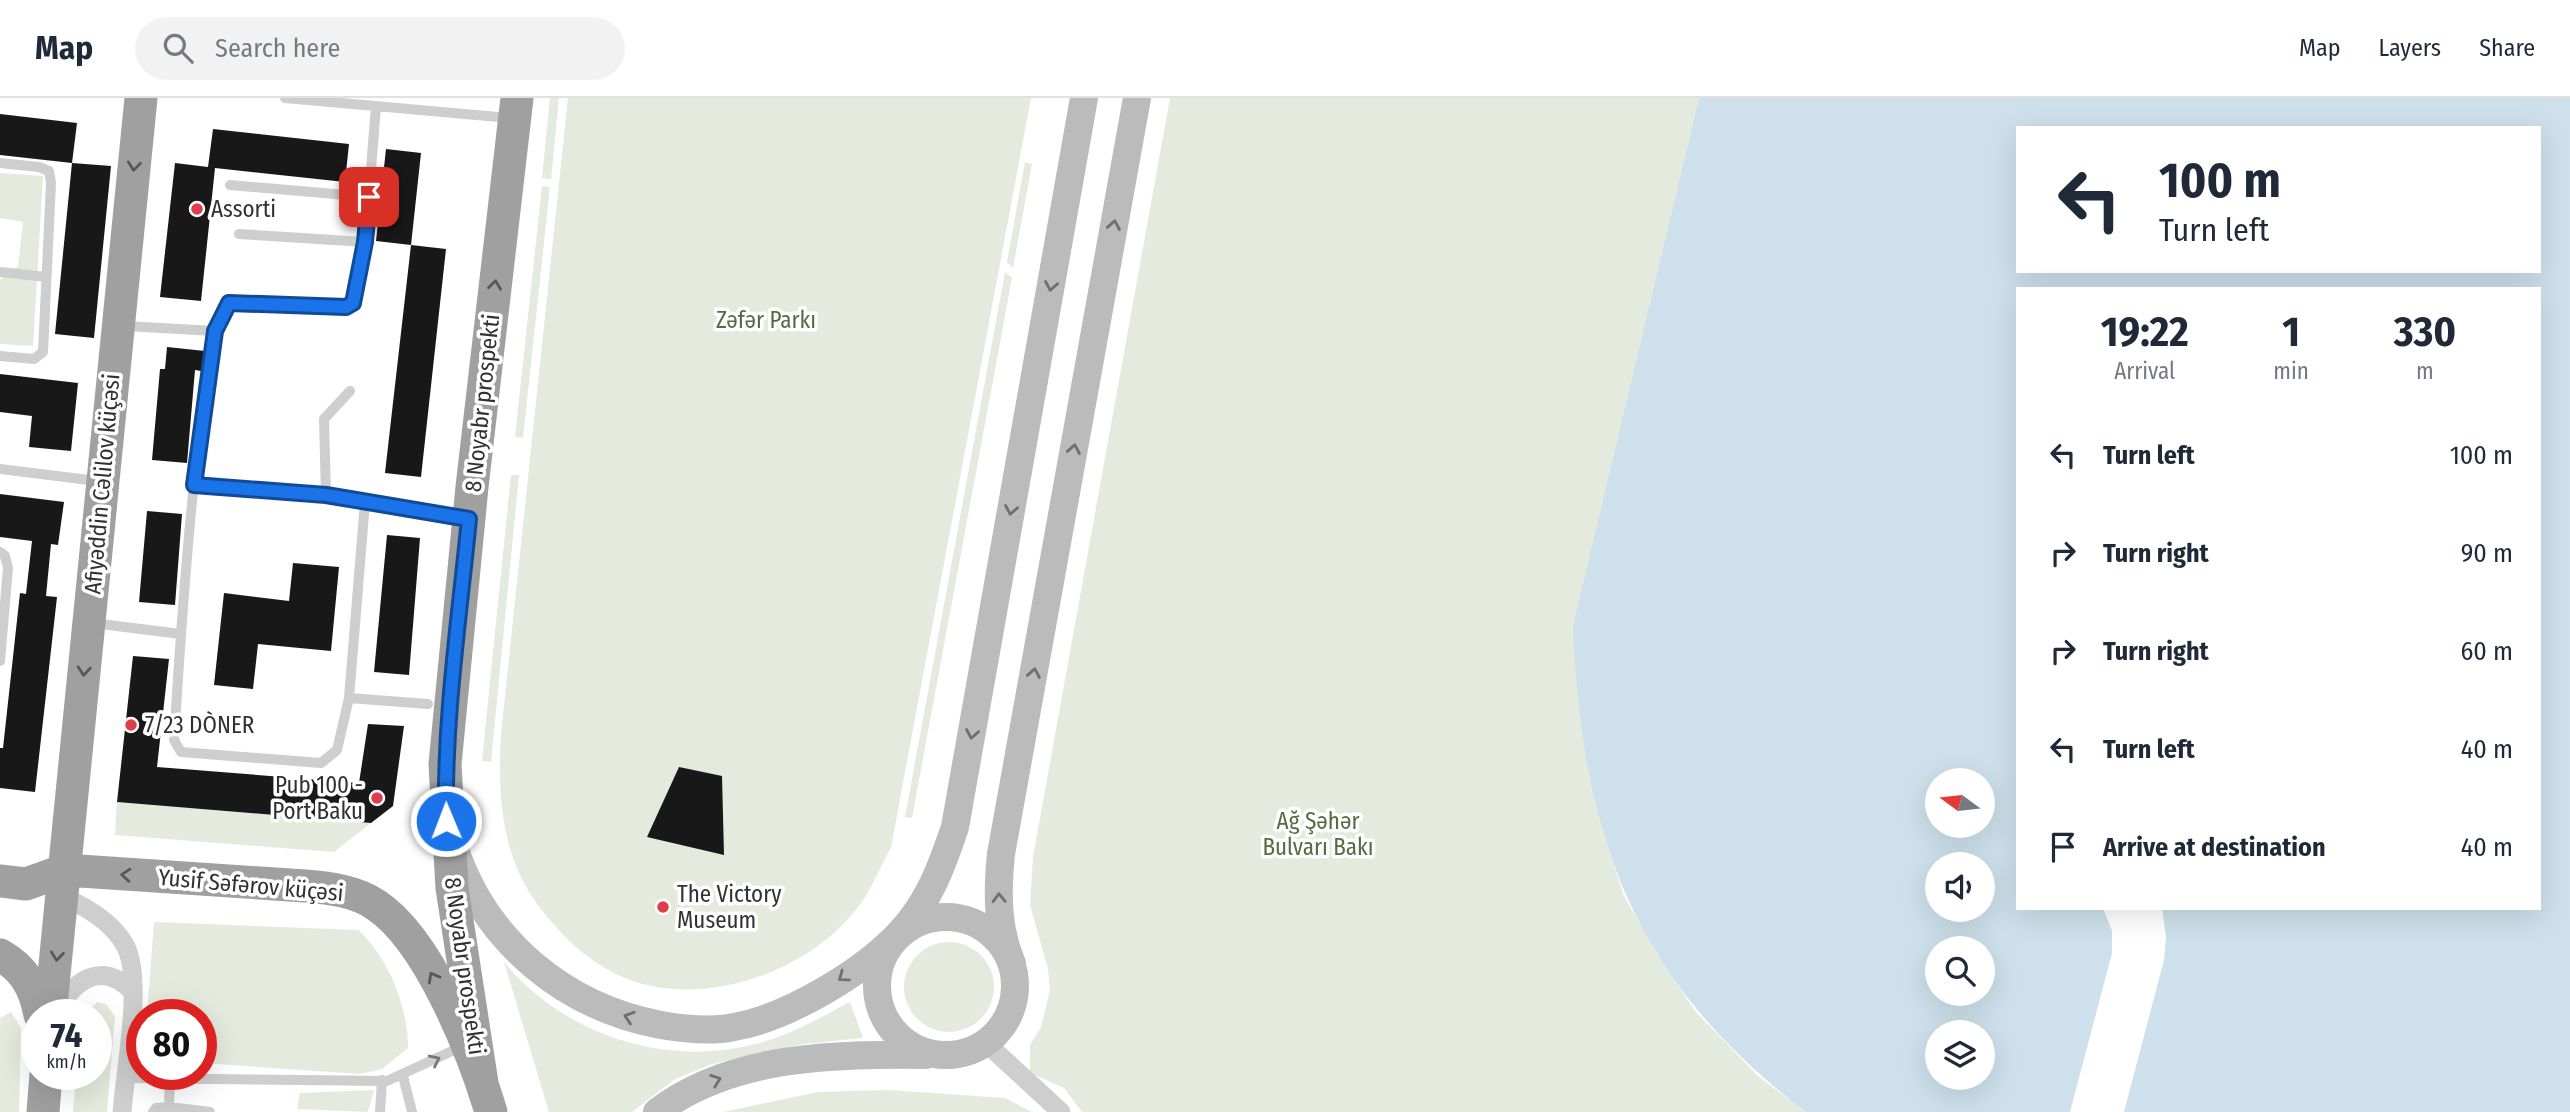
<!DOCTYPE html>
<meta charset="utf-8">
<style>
:root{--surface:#fff;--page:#f2f2f3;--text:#1f2937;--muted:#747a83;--line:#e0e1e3}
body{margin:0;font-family:"Fira Sans Condensed",sans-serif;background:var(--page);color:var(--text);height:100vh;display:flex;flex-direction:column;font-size:26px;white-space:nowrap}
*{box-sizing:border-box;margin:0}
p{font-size:23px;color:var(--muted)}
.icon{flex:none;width:38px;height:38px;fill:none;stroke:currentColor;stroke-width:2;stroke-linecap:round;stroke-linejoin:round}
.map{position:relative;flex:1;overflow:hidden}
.sheet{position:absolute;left:2016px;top:189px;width:525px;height:623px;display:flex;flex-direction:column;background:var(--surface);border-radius:0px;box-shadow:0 7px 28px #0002}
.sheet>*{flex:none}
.guide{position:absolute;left:2016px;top:28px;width:525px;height:147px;border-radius:0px;box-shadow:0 7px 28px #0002;background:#fff;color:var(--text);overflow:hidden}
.needle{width:46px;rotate:285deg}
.controls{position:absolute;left:1925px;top:670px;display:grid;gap:14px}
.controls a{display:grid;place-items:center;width:70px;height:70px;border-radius:50%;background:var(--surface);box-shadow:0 7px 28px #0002;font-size:35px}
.speed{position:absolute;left:21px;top:901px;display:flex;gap:14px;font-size:35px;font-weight:700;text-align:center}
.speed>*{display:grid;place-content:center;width:91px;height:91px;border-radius:50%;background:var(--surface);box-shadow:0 7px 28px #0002;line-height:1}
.speed small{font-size:18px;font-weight:400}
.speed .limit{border:10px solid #d22;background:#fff;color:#111}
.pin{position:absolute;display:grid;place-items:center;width:60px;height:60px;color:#fff;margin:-30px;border-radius:14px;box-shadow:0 4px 10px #0006}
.me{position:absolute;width:77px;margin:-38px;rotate:359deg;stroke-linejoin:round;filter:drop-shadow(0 0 5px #0008)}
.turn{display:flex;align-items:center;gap:24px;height:147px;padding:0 28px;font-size:32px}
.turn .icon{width:91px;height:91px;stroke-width:2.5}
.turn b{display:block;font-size:49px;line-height:60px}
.eta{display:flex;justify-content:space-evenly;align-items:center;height:119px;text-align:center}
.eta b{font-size:42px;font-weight:700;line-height:49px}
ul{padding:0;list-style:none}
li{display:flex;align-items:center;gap:21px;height:98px;padding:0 28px}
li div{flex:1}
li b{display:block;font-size:26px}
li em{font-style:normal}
header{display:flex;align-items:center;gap:42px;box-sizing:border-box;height:98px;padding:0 35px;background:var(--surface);border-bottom:2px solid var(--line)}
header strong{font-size:33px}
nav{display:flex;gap:38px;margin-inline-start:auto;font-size:24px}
.search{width:490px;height:63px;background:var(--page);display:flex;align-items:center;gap:18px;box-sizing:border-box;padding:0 24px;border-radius:38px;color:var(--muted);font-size:26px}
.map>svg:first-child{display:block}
.green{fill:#e4eadd}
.water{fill:#cde0eb;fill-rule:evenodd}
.pier{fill:#fff}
.building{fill:#181818}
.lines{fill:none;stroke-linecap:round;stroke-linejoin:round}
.service{stroke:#cecece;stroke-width:10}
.minor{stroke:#cecece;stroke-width:19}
.secondary{stroke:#bbb;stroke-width:28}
.trunk{stroke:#a0a0a0;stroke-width:33}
.oneway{stroke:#585858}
.oneway2{stroke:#6f6f6f}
.oneway3{stroke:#787878}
.route-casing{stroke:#114b97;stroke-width:18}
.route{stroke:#1a73e8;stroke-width:12}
.poi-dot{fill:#dd3e4c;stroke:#fff;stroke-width:2.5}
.labels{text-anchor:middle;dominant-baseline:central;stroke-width:7;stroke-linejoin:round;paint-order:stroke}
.poi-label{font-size:23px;fill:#313131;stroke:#fff;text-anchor:start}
.park-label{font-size:23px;fill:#556b40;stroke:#fff}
.street-label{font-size:23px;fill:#313131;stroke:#fff}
</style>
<header>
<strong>Map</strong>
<div class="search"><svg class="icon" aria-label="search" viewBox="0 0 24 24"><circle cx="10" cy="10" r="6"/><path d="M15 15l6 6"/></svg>Search here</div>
<nav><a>Map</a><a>Layers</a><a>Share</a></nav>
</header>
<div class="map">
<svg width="2570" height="1014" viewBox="0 0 2570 1014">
<rect width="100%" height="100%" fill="#fff"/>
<!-- green -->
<path class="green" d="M 550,0 L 559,0 L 551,81 L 542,80 Z
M 568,0 L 1031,0 L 891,749 C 881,767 873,788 861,805 C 811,876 694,916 614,875 C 582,859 553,829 533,800 C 500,751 498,692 501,636 Z
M 1170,0 L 1699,0 L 1574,528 L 1602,731 L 1624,798 L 1658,858 L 1696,914 L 1758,978 L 1806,1014 L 1082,1014 L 1064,990 L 1030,975 L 1030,947 L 1041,929 L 1050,892 L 1048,871 L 1030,807 L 1033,759 Z
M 1025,64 L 1032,66 L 1013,170 L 1007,164 Z
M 0,75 L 43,78 L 33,248 L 0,246 L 0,182 L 18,168 L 23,124 L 0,120 Z
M 542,88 L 550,89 L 523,340 L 515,339 Z
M 1005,174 L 1012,180 L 912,720 L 905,719 Z
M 511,377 L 519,377 L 491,664 L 482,663 Z
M 117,704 L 371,725 L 334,754 L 115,737 Z
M 154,824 L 358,832 C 389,860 408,909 408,950 L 382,971 L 360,976 L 201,965 L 201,917 L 147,917 Z
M904 889a45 45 0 1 1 90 0a45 45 0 1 1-90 0Z
M 504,864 C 562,935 662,969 751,947 C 787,939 818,921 850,904 L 863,940 L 804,946 L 712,966 L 675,981 L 632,1014 L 549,1014 Z
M 97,904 L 106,906 L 115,918 L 107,1014 L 73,1014 L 76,977 L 96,976 L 96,917 L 83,917 Z
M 11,914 L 21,930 L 19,1014 L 0,1014 L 0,920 Z
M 374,992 L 368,1014 L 297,1011 L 300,995 Z
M 888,992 L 1005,1000 L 1032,1014 L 723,1014 L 818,994 Z"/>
<!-- water -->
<path class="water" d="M 1699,0 L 2570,0 L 2570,1014 L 1806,1014 C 1633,883 1582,739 1573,528 ZM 2018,30 L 2539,30 L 2539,173 L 2018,173 ZM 2018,191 L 2539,191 L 2539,810 L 2018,810 ZM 1937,682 L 1983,682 L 1983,728 L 1937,728 ZM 1937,766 L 1983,766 L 1983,812 L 1937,812 ZM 1937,850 L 1983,850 L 1983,896 L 1937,896 ZM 1937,934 L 1983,934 L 1983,980 L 1937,980 Z"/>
<!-- pier -->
<path class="pier" d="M 2103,810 L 2162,810 L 2166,839 L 2164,862 L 2124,1014 L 2070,1014 L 2112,855 L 2112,833 Z"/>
<!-- building -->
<path class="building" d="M 0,16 L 77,25 L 72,65 L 0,57 Z
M 213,31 L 349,46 L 345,84 L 215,70 L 201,203 L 160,199 L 175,65 L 208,69 Z
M 386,51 L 421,55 L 411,147 L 376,143 Z
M 72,65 L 111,68 L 94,240 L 55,236 Z
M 411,147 L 446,151 L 421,379 L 385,375 Z
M 167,249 L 205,253 L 201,273 L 195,272 L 187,365 L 152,362 L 160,271 L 165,271 Z
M 0,276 L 78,285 L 71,353 L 29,349 L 32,318 L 0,314 Z
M 0,396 L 64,404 L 58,447 L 51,446 L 46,498 L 57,499 L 35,694 L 0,690 L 0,650 L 3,650 L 20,495 L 26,496 L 32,443 L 0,439 Z
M 147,413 L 182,416 L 175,507 L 139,504 Z
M 387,437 L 420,440 L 409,577 L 374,574 Z
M 293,465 L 339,469 L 331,553 L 258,546 L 253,591 L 214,587 L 224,495 L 289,503 Z
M 133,558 L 169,561 L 157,669 L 359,685 L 368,626 L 404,628 L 393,708 L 371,725 L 117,704 Z
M 679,669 L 722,678 L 724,757 L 647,739 Z"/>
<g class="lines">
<!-- service -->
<path class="service" d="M 285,0 L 510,20
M 0,65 L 39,69 L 49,73 L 51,85 L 43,254 L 34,261 L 0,258
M 230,87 L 369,99
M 239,136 L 365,144
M 0,174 L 46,179
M 125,228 L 215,233
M 0,371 L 97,383
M 194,387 L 326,398 L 465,421
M 326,398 L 324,321 L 350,293
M 365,404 L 349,600 L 337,652 L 321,665 L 181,654 L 174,642 C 178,579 198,235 229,205 L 346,209 L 353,205 L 365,144 L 376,9
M 0,454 L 5,458 L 8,470 L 0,563
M 93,525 L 181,536
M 349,600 L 428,606
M 403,978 L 412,1014
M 125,980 L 387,983 L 463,948
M 169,1009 L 210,1014
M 153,1014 L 156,1010 L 169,1009 L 170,980
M 380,1014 L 382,982"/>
<!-- minor -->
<path class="minor" d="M 54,795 C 80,805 113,823 126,849 C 143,884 125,973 122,1014
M 56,917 C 72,883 101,861 132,893
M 986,945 L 1061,1014"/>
<!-- secondary -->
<path class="secondary" d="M 454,749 C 485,843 564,909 661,927 C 684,931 711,934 734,929 C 787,920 862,875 899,836 C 928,806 942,768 955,729 L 1084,0
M877 888a69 69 0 1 1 138 0a69 69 0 1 1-138 0Z
M 1012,866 C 997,830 997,795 1001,756 L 1137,0
M 657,1014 C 731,957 836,956 926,957"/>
<!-- trunk -->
<path class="trunk" d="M 0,783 L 26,786 L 65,772 L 305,788 C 329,790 356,793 376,807 C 429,842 473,954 491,1014
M 0,857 C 25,871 35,890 40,917
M 50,917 L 141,0
M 482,985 L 452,790 L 445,666 L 472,389 L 517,0
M 43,1014 L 46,976"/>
</g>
<!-- one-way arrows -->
<defs><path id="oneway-chevron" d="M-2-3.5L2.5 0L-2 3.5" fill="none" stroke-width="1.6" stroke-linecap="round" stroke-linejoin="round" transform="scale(1.75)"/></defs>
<g class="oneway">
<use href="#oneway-chevron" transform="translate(134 68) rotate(96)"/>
<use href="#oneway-chevron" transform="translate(495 187) rotate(-83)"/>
<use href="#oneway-chevron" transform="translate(84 573) rotate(95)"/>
<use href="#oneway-chevron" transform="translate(126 777) rotate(-176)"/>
<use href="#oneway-chevron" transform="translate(57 858) rotate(96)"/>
<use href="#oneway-chevron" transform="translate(433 879) rotate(-119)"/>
</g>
<g class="oneway2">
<use href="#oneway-chevron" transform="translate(1114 127) rotate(-80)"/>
<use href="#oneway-chevron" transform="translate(1051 188) rotate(100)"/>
<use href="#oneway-chevron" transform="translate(1074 351) rotate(-80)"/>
<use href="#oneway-chevron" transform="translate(1011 412) rotate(100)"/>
<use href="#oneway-chevron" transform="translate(1034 575) rotate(-80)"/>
<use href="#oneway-chevron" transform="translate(972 636) rotate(100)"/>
<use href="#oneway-chevron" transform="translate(999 800) rotate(-92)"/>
<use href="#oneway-chevron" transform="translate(843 879) rotate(144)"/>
<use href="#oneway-chevron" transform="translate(629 919) rotate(-162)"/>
<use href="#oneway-chevron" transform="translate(716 982) rotate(-20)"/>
</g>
<use class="oneway3" href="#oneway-chevron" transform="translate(435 962) rotate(-26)"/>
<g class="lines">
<!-- route casing -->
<g class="route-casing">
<path id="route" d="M 369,99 L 365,144 L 353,205 L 346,209 L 229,205 L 215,233 L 194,387 L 326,397 L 469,421 C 459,522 444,622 446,723"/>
</g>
<!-- route -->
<use href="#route" class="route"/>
</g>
<!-- markers -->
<g class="poi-dot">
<circle cx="197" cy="111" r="7"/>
<circle cx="131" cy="627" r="7"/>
<circle cx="377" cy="700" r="7"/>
<circle cx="663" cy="809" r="7"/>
</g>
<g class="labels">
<!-- poi labels -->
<g class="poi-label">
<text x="211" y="111">Assorti</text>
<text x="145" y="627">7/23 DÒNER</text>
<text x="363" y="687" text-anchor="end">Pub 100 -<tspan x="363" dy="26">Port Baku</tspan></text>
<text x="677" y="796">The Victory<tspan x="677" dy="26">Museum</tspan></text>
</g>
<!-- park labels -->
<g class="park-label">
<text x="766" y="222">Zəfər Parkı</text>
<text x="1318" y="723">Ağ Şəhər<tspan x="1318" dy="26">Bulvarı Bakı</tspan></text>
</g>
<!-- street labels -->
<g class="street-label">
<text transform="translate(482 305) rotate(-84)">8 Noyabr prospekti</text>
<text transform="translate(102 386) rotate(-85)">Afiyəddin Cəlilov küçəsi</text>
<text transform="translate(251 787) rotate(5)">Yusif Səfərov küçəsi</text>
<text transform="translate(465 868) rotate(82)">8 Noyabr prospekti</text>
</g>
</g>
</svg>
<div class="controls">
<a><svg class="needle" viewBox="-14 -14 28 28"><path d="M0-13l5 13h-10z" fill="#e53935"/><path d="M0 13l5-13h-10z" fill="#747a83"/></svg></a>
<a><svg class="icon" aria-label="sound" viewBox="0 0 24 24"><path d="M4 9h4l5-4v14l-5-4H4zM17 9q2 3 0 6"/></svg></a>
<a><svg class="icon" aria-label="search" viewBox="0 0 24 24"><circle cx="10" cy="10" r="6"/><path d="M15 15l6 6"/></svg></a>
<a><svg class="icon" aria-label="layers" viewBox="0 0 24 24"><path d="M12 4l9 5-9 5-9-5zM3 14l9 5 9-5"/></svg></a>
</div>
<div class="speed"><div>74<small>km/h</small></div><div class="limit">80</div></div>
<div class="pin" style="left:369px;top:99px;background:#d93025"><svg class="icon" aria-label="arrive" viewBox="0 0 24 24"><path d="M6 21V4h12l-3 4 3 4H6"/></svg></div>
<svg class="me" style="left:446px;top:723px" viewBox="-20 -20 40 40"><circle r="17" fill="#1a73e8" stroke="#fff" stroke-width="3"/><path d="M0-11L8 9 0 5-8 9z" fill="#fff"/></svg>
<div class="guide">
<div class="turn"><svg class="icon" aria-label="left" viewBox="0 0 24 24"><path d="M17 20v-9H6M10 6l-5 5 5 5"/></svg><div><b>100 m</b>Turn left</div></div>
</div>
<section class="sheet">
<div class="eta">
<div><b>19:22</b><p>Arrival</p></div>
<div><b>1</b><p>min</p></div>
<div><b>330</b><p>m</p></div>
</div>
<ul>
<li><svg class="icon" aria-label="left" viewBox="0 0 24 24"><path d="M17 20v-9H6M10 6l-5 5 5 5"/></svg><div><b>Turn left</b></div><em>100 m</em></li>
<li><svg class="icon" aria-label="right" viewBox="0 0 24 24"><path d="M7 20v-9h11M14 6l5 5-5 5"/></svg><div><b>Turn right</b></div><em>90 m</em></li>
<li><svg class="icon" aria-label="right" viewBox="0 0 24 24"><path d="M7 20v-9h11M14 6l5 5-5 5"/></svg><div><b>Turn right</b></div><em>60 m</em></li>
<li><svg class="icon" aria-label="left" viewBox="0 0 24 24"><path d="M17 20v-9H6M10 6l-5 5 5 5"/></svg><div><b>Turn left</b></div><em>40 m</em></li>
<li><svg class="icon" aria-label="arrive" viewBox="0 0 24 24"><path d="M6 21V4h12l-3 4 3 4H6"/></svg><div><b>Arrive at destination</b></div><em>40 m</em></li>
</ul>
</section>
</div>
